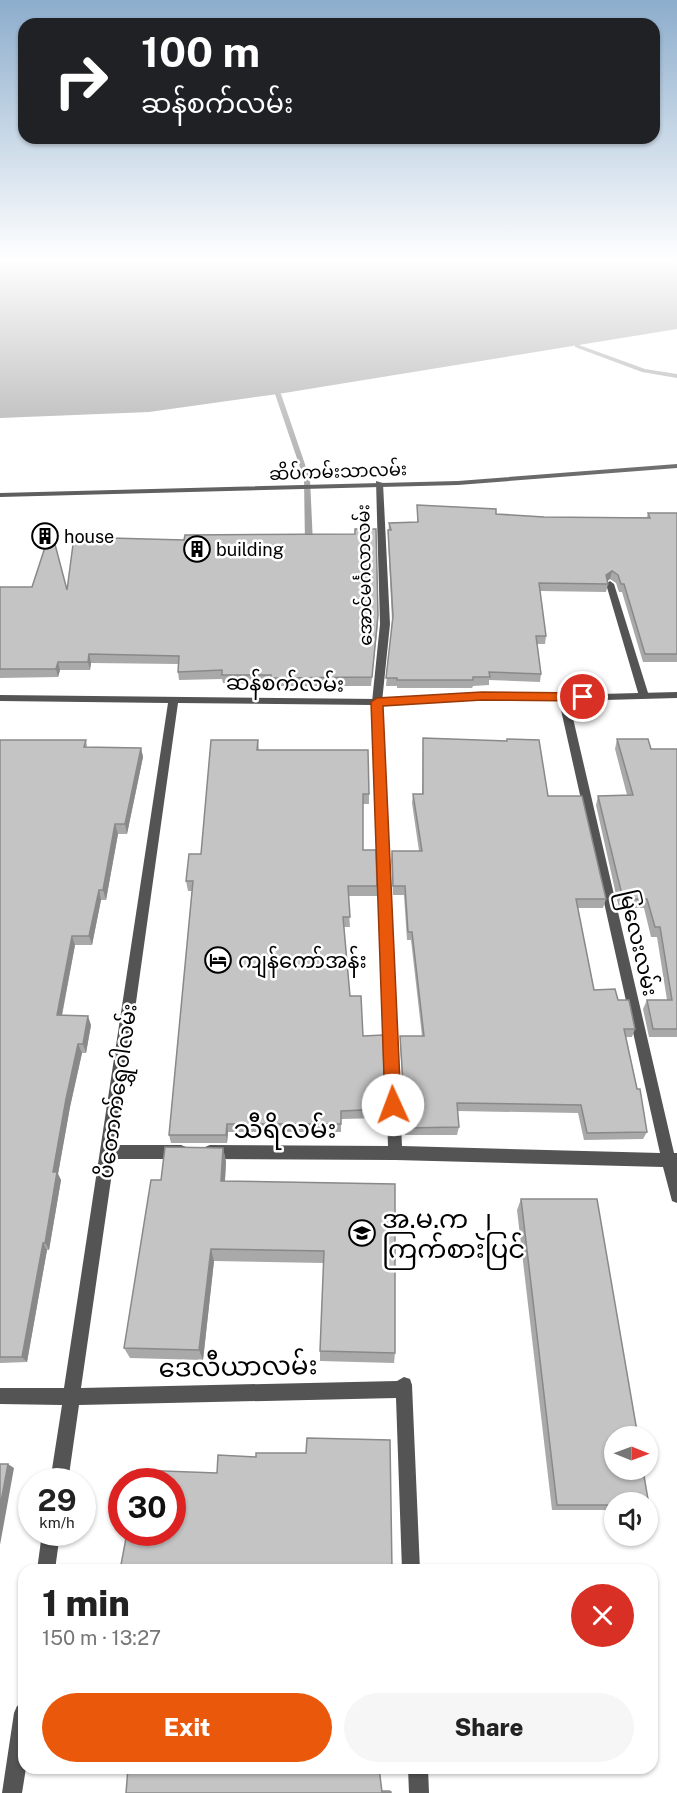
<!DOCTYPE html>
<meta charset="utf-8">
<style>
:root{--surface:#fff;--page:#f6f6f6;--text:#222;--muted:#767676;--accent:#ea580c}
body{margin:0;font-family:"Public Sans","Noto Sans Myanmar",sans-serif;background:var(--page);color:var(--text);height:100vh;display:flex;flex-direction:column;font-size:22px;white-space:nowrap}
*{box-sizing:border-box;margin:0}
p{font-size:20px;color:var(--muted)}
.icon{flex:none;width:33px;height:33px;fill:none;stroke:currentColor;stroke-width:2;stroke-linecap:round;stroke-linejoin:round}
.map{position:relative;flex:1;overflow:hidden}
.side{position:absolute;left:18px;top:1564px;width:640px;height:210px;display:flex;flex-direction:column;background:var(--surface);border-radius:18px;box-shadow:0 2px 4px #0004}
.side>*{flex:none}
.banner{position:absolute;left:18px;top:18px;width:642px;height:126px;border-radius:18px;box-shadow:0 2px 4px #0004;background:#202124;color:#fff;overflow:hidden}
.needle{width:39px;rotate:91deg}
.controls{position:absolute;left:604px;top:1426px;display:grid;gap:12px}
.controls a{display:grid;place-items:center;width:54px;height:54px;border-radius:50%;background:var(--surface);box-shadow:0 2px 4px #0004;font-size:30px}
.speed{position:absolute;left:18px;top:1468px;display:flex;gap:12px;font-size:30px;font-weight:700;text-align:center}
.speed>*{display:grid;place-content:center;width:78px;height:78px;border-radius:50%;background:var(--surface);box-shadow:0 2px 4px #0004;line-height:1}
.speed small{font-size:15px;font-weight:400}
.speed .limit{border:9px solid #d22;background:#fff;color:#111}
.pin{position:absolute;display:grid;place-items:center;width:51px;height:51px;color:#fff;margin:-26px;border:3px solid #fff;border-radius:50%;box-shadow:0 2px 6px #0007}
.me{position:absolute;width:66px;margin:-33px;rotate:358deg;stroke-linejoin:round;filter:drop-shadow(0 0 4px #0008)}
.turn{display:flex;align-items:center;gap:21px;height:126px;padding:0 24px;font-size:27px}
.turn .icon{width:78px;height:78px;stroke-width:2.5}
.turn b{display:block;font-size:42px;line-height:51px}
.round{display:grid;place-items:center;flex:none;width:63px;height:63px;border-radius:32px;background:var(--page)}
.overview{display:flex;align-items:center;justify-content:space-between;height:102px;padding:0 24px}
h1{font-size:36px;font-weight:800;line-height:45px}
.primary-button{display:flex;gap:12px;margin-top:auto;padding:12px 24px}
.primary-button a{flex:1;height:69px;border-radius:36px;background:var(--accent);color:#fff;font-size:24px;font-weight:800;line-height:69px;text-align:center}
.primary-button a+a{background:var(--page);color:var(--text)}
.map>svg:first-child{display:block}
.water{fill:#a2a2a2}
.lines{fill:none;stroke-linecap:round;stroke-linejoin:round}
.stream{fill:#a2a2a2;fill-rule:evenodd}
.service{fill:#545454;fill-rule:evenodd}
.minor{fill:#545454;fill-rule:evenodd}
.tertiary{fill:#545454;fill-rule:evenodd}
.wall{fill:#a9a9a9}
.shaded-wall{fill:#898989}
.building{fill:#c4c4c4;stroke:#898989;stroke-width:1.5}
.route{fill:#ea580c;stroke:#983908;stroke-width:1.5}
.labels{text-anchor:middle;dominant-baseline:central;stroke-width:5;stroke-linejoin:round;paint-order:stroke}
.far-street-label{font-size:18px;fill:#000;stroke:#fff}
.far-poi-label{font-size:18px;fill:#000;stroke:#fff;text-anchor:start}
.street-label{font-size:21px;fill:#000;stroke:#fff}
.poi-label{font-size:21px;fill:#000;stroke:#fff;text-anchor:start}
.near-street-label{font-size:26px;fill:#000;stroke:#fff}
.near-poi-label{font-size:26px;fill:#000;stroke:#fff;text-anchor:start}
</style>
<div class="map">
<svg width="677" height="1793" viewBox="0 0 677 1793">
<rect width="100%" height="100%" fill="#fff"/>
<!-- water -->
<path class="water" d="M 0,258 L 677,258 L 677,329 L 278,394 L 149,412 L 0,418 Z"/>
<g class="lines">
<!-- stream -->
<path class="stream" d="M 575,345 L 579,345 L 645,369 L 677,374 L 677,378 L 642,372 L 575,347 Z
M 278,392 L 281,394 L 310,479 L 313,544 L 309,546 L 305,544 L 304,479 L 275,394 Z"/>
<!-- service -->
<path class="service" d="M 376,481 L 383,483 L 390,624 L 382,702 L 377,705 L 372,702 L 380,624 Z
M 610,581 L 614,584 L 649,696 L 648,698 L 640,698 L 639,696 L 606,584 Z"/>
<!-- minor -->
<path class="minor" d="M 677,692 L 677,698 L 569,701 L 674,1153 L 677,1153 L 677,1203 L 672,1201 L 663,1167 L 395,1160 L 210,1159 L 205,1157 L 203,1152 L 205,1147 L 210,1145 L 388,1146 L 372,705 L 178,703 L 116,1145 L 181,1145 L 186,1147 L 188,1152 L 186,1157 L 181,1159 L 114,1159 L 81,1388 L 397,1381 L 404,1377 L 410,1379 L 412,1385 L 420,1570 L 402,1570 L 396,1398 L 79,1405 L 68,1482 L 50,1482 L 62,1405 L 0,1404 L 0,1388 L 64,1388 L 168,703 L 0,701 L 0,695 L 377,699 L 481,693 L 563,695 ZM 481,699 L 559,701 L 660,1153 L 402,1146 L 382,705 Z
M 42,1533 L 60,1533 L 55,1570 L 37,1570 Z
M 24,1703 L 24,1768 L 26,1768 L 22,1793 L 2,1793 L 14,1713 L 17,1706 Z
M 408,1768 L 428,1768 L 429,1793 L 409,1793 Z"/>
<!-- tertiary -->
<path class="tertiary" d="M 677,464 L 677,468 L 458,485 L 0,497 L 0,493 L 458,481 Z"/>
</g>
<!-- wall -->
<path class="wall" d="M 417,505 L 496,514 L 544,517 L 647,517 L 648,513 L 677,513 L 677,662 L 643,662 L 622,592 L 619,592 L 616,583 L 610,579 L 607,581 L 608,584 L 606,592 L 540,591 L 546,636 L 545,644 L 537,644 L 541,674 L 540,682 L 489,680 L 489,685 L 473,686 L 472,688 L 397,688 L 397,686 L 386,686 L 392,621 L 388,538 L 389,523 L 417,522 Z
M 0,587 L 67,590 L 378,624 L 371,686 L 271,686 L 271,684 L 223,683 L 222,679 L 179,680 L 178,672 L 178,664 L 91,663 L 90,670 L 60,670 L 58,677 L 0,678 Z
M 423,738 L 507,741 L 507,739 L 548,796 L 606,899 L 603,908 L 578,908 L 594,990 L 618,1000 L 635,1029 L 632,1037 L 626,1037 L 647,1132 L 643,1139 L 584,1140 L 578,1113 L 457,1111 L 459,1127 L 457,1135 L 405,1135 L 400,1044 L 400,1036 L 422,1036 L 411,940 L 407,940 L 404,895 L 393,895 L 391,860 L 392,851 L 419,851 L 412,803 L 413,794 L 422,794 Z
M 617,739 L 651,749 L 677,749 L 677,1037 L 649,1037 L 643,1009 L 647,1000 L 667,1000 L 657,937 L 651,937 L 644,908 L 619,908 L 596,805 L 598,796 L 627,795 L 615,749 Z
M 0,740 L 86,740 L 87,747 L 141,748 L 143,757 L 127,834 L 118,834 L 106,900 L 101,900 L 92,945 L 75,945 L 62,1016 L 91,1025 L 86,1053 L 82,1053 L 70,1107 L 58,1174 L 61,1180 L 49,1250 L 47,1250 L 27,1362 L 0,1363 Z
M 258,740 L 259,750 L 369,794 L 369,804 L 363,804 L 363,850 L 377,886 L 377,896 L 348,896 L 350,927 L 344,927 L 350,996 L 363,1036 L 385,1109 L 385,1118 L 341,1119 L 341,1132 L 228,1132 L 227,1143 L 171,1143 L 169,1135 L 192,891 L 188,891 L 186,881 L 201,854 Z
M 223,1148 L 226,1162 L 225,1181 L 395,1184 L 395,1353 L 394,1363 L 320,1361 L 320,1351 L 324,1263 L 214,1261 L 203,1360 L 130,1358 L 124,1348 L 161,1180 Z
M 521,1199 L 649,1505 L 648,1505 L 648,1503 L 615,1503 L 615,1510 L 552,1510 L 517,1210 Z
M 390,1790 L 391,1792 L 126,1793 L 381,1790 Z"/>
<!-- shaded-wall -->
<path class="shaded-wall" d="M 612,571 L 610,579 L 604,583 L 606,575 Z
M 89,654 L 91,663 L 90,670 L 88,662 Z
M 58,662 L 60,670 L 58,677 L 56,669 Z
M 141,748 L 143,757 L 127,834 L 125,824 Z
M 115,824 L 118,834 L 106,900 L 103,890 Z
M 99,890 L 101,900 L 92,945 L 89,936 Z
M 72,936 L 75,945 L 60,1024 L 57,1015 Z
M 88,1016 L 91,1025 L 86,1053 L 83,1044 Z
M 78,1044 L 82,1053 L 70,1107 L 58,1174 L 61,1180 L 49,1250 L 45,1243 L 53,1172 L 66,1099 Z
M 227,1124 L 228,1132 L 227,1143 L 226,1135 Z
M 223,1148 L 226,1162 L 224,1195 L 221,1181 Z
M 43,1243 L 47,1250 L 27,1362 L 22,1357 Z
M 211,1249 L 214,1261 L 203,1360 L 199,1350 Z
M 8,1464 L 14,1468 L 0,1545 L 0,1507 Z"/>
<!-- building -->
<path class="building" d="M 417,505 L 496,509 L 496,514 L 544,517 L 650,518 L 648,513 L 677,513 L 677,654 L 645,654 L 624,584 L 621,584 L 618,575 L 612,571 L 606,575 L 608,584 L 539,583 L 546,636 L 536,636 L 541,674 L 489,672 L 490,677 L 473,677 L 473,680 L 397,680 L 397,678 L 386,678 L 393,616 L 388,530 L 391,530 L 389,523 L 418,522 Z
M 51,529 L 67,590 L 74,537 L 184,540 L 185,535 L 355,534 L 355,529 L 376,529 L 378,615 L 372,677 L 271,678 L 271,675 L 222,675 L 222,670 L 178,672 L 179,656 L 89,654 L 88,662 L 58,662 L 56,669 L 0,669 L 0,587 L 32,587 Z
M 423,738 L 507,741 L 507,739 L 539,740 L 548,796 L 582,796 L 606,899 L 576,899 L 594,990 L 615,989 L 618,1000 L 629,1000 L 635,1029 L 624,1029 L 637,1089 L 640,1089 L 647,1132 L 587,1133 L 581,1105 L 457,1103 L 459,1127 L 406,1128 L 400,1036 L 424,1036 L 412,932 L 408,932 L 405,886 L 393,886 L 392,851 L 422,851 L 413,794 L 423,794 Z
M 617,739 L 648,739 L 651,749 L 677,749 L 677,1029 L 653,1029 L 647,1000 L 672,1000 L 660,927 L 655,927 L 647,899 L 623,899 L 598,796 L 633,795 Z
M 0,740 L 86,740 L 84,747 L 141,748 L 125,824 L 115,824 L 103,890 L 99,890 L 89,936 L 72,936 L 57,1015 L 88,1016 L 83,1044 L 78,1044 L 66,1099 L 53,1172 L 57,1172 L 45,1243 L 43,1243 L 22,1357 L 0,1357 Z
M 211,740 L 258,740 L 257,750 L 368,750 L 369,794 L 363,794 L 363,850 L 376,850 L 377,886 L 348,886 L 350,917 L 343,917 L 350,996 L 361,996 L 363,1036 L 383,1035 L 385,1109 L 341,1111 L 341,1124 L 227,1124 L 226,1135 L 169,1135 L 193,881 L 186,881 L 189,854 L 201,854 Z
M 165,1147 L 223,1148 L 221,1181 L 395,1184 L 395,1353 L 320,1351 L 324,1251 L 211,1249 L 199,1350 L 124,1348 L 151,1180 L 161,1180 Z
M 521,1199 L 597,1199 L 638,1437 L 615,1437 L 615,1470 L 643,1470 L 649,1505 L 648,1505 L 648,1503 L 615,1503 L 615,1505 L 557,1505 Z
M 307,1438 L 390,1440 L 392,1570 L 120,1570 L 126,1538 L 129,1538 L 129,1533 L 172,1533 L 172,1482 L 136,1482 L 137,1470 L 217,1473 L 218,1455 L 256,1457 L 256,1453 L 306,1453 Z
M 0,1464 L 8,1464 L 0,1507 Z
M 128,1768 L 379,1768 L 382,1792 L 391,1792 L 391,1793 L 126,1793 Z"/>
<!-- sky -->
<linearGradient id="sky" x2="0" y2="1"><stop stop-color="#8cadcc"/><stop offset="0.51" stop-color="#fff"/><stop offset="1" stop-color="#fff" stop-opacity="0"/></linearGradient>
<rect width="677" height="509" fill="url(#sky)"/>
<!-- route -->
<path class="route" d="M 482,692 L 583,693 L 589,697 L 583,701 L 482,700 L 383,706 L 401,1105 L 399,1110 L 393,1112 L 388,1110 L 385,1105 L 371,702 L 377,698 Z"/>
<!-- icons -->
<defs>
<g id="building-ring" transform="scale(1.35)"><circle r="9.5" fill="#fff" stroke="#000" stroke-width="1.5"/><path d="M-4-6H4V6H1V3H-1V6H-4ZM-2.5-4.3h1.7v1.8h-1.7ZM.8-4.3h1.7v1.8H.8ZM-2.5-1h1.7V.8h-1.7ZM.8-1h1.7V.8H.8Z" fill="#000"/></g>
<g id="hotel-ring" transform="scale(1.35)"><circle r="9.5" fill="#fff" stroke="#000" stroke-width="1.5"/><path d="M-6-4.5h1.5V1H6V5H4.5V3h-9V5H-6ZM-4 0a1.8 1.8 0 1 1 3.6 0ZM.5 0V-2.5h3Q6-2.5 6 0Z" fill="#000"/></g>
<g id="school-ring" transform="scale(1.35)"><circle r="9.5" fill="#fff" stroke="#000" stroke-width="1.5"/><path d="M0-5L7-2L0 1L-7-2ZM-4 1L0 2.5L4 1V4Q0 6-4 4Z" fill="#000"/></g>
</defs>
<g fill-rule="evenodd">
<use href="#building-ring" x="45" y="536"/>
<use href="#building-ring" x="197" y="549"/>
<use href="#hotel-ring" x="218" y="960"/>
<use href="#school-ring" x="362" y="1233"/>
</g>
<g class="labels">
<!-- far-street labels -->
<g class="far-street-label">
<text transform="translate(338 471) rotate(-2)">ဆိပ်ကမ်းသာလမ်း</text>
<text transform="translate(364 575) rotate(-91)">အောင်မင်္ဂလာလမ်း</text>
</g>
<!-- far-poi labels -->
<g class="far-poi-label">
<text x="64" y="536">house</text>
<text x="216" y="549">building</text>
</g>
<!-- street labels -->
<g class="street-label">
<text transform="translate(285 683) rotate(1)">ဆန်စက်လမ်း</text>
<text transform="translate(639 943) rotate(77)">မြလေးလမ်း</text>
<text transform="translate(117 1091) rotate(-82)">ပိတောက်ရွှေဝါလမ်း</text>
</g>
<!-- poi labels -->
<g class="poi-label">
<text x="238" y="960">ကျန်ကော်အန်း</text>
</g>
<!-- near-street labels -->
<g class="near-street-label">
<text x="285" y="1128">သီရိလမ်း</text>
<text transform="translate(238 1366) rotate(-1)">ဒေလီယာလမ်း</text>
</g>
<!-- near-poi labels -->
<g class="near-poi-label">
<text x="382" y="1218">အ.မ.က ၂<tspan x="382" dy="30">ကြက်စားပြင်</tspan></text>
</g>
</g>
</svg>
<div class="controls">
<a><svg class="needle" viewBox="-14 -14 28 28"><path d="M0-13l5 13h-10z" fill="#e53935"/><path d="M0 13l5-13h-10z" fill="#767676"/></svg></a>
<a><svg class="icon" aria-label="sound" viewBox="0 0 24 24"><path d="M4 9h4l5-4v14l-5-4H4zM17 9q2 3 0 6"/></svg></a>
</div>
<div class="speed"><div>29<small>km/h</small></div><div class="limit">30</div></div>
<div class="pin" style="left:583px;top:697px;background:#d93025"><svg class="icon" aria-label="arrive" viewBox="0 0 24 24"><path d="M6 21V4h12l-3 4 3 4H6"/></svg></div>
<svg class="me" style="left:393px;top:1105px" viewBox="-20 -20 40 40"><circle r="19" fill="#fff"/><path d="M0-13L10 11 0 6-10 11z" fill="#ea580c"/></svg>
<div class="banner">
<div class="turn"><svg class="icon" aria-label="right" viewBox="0 0 24 24"><path d="M7 20v-9h11M14 6l5 5-5 5"/></svg><div><b>100 m</b>ဆန်စက်လမ်း</div></div>
</div>
<section class="side">
<div class="overview"><div><h1>1 min</h1><p>150 m · 13:27</p></div><a class="round" style="background:#d93025;color:#fff"><svg class="icon" aria-label="close" viewBox="0 0 24 24"><path d="M6 6l12 12M18 6L6 18"/></svg></a></div>
<div class="primary-button"><a>Exit</a><a>Share</a></div>
</section>
</div>
